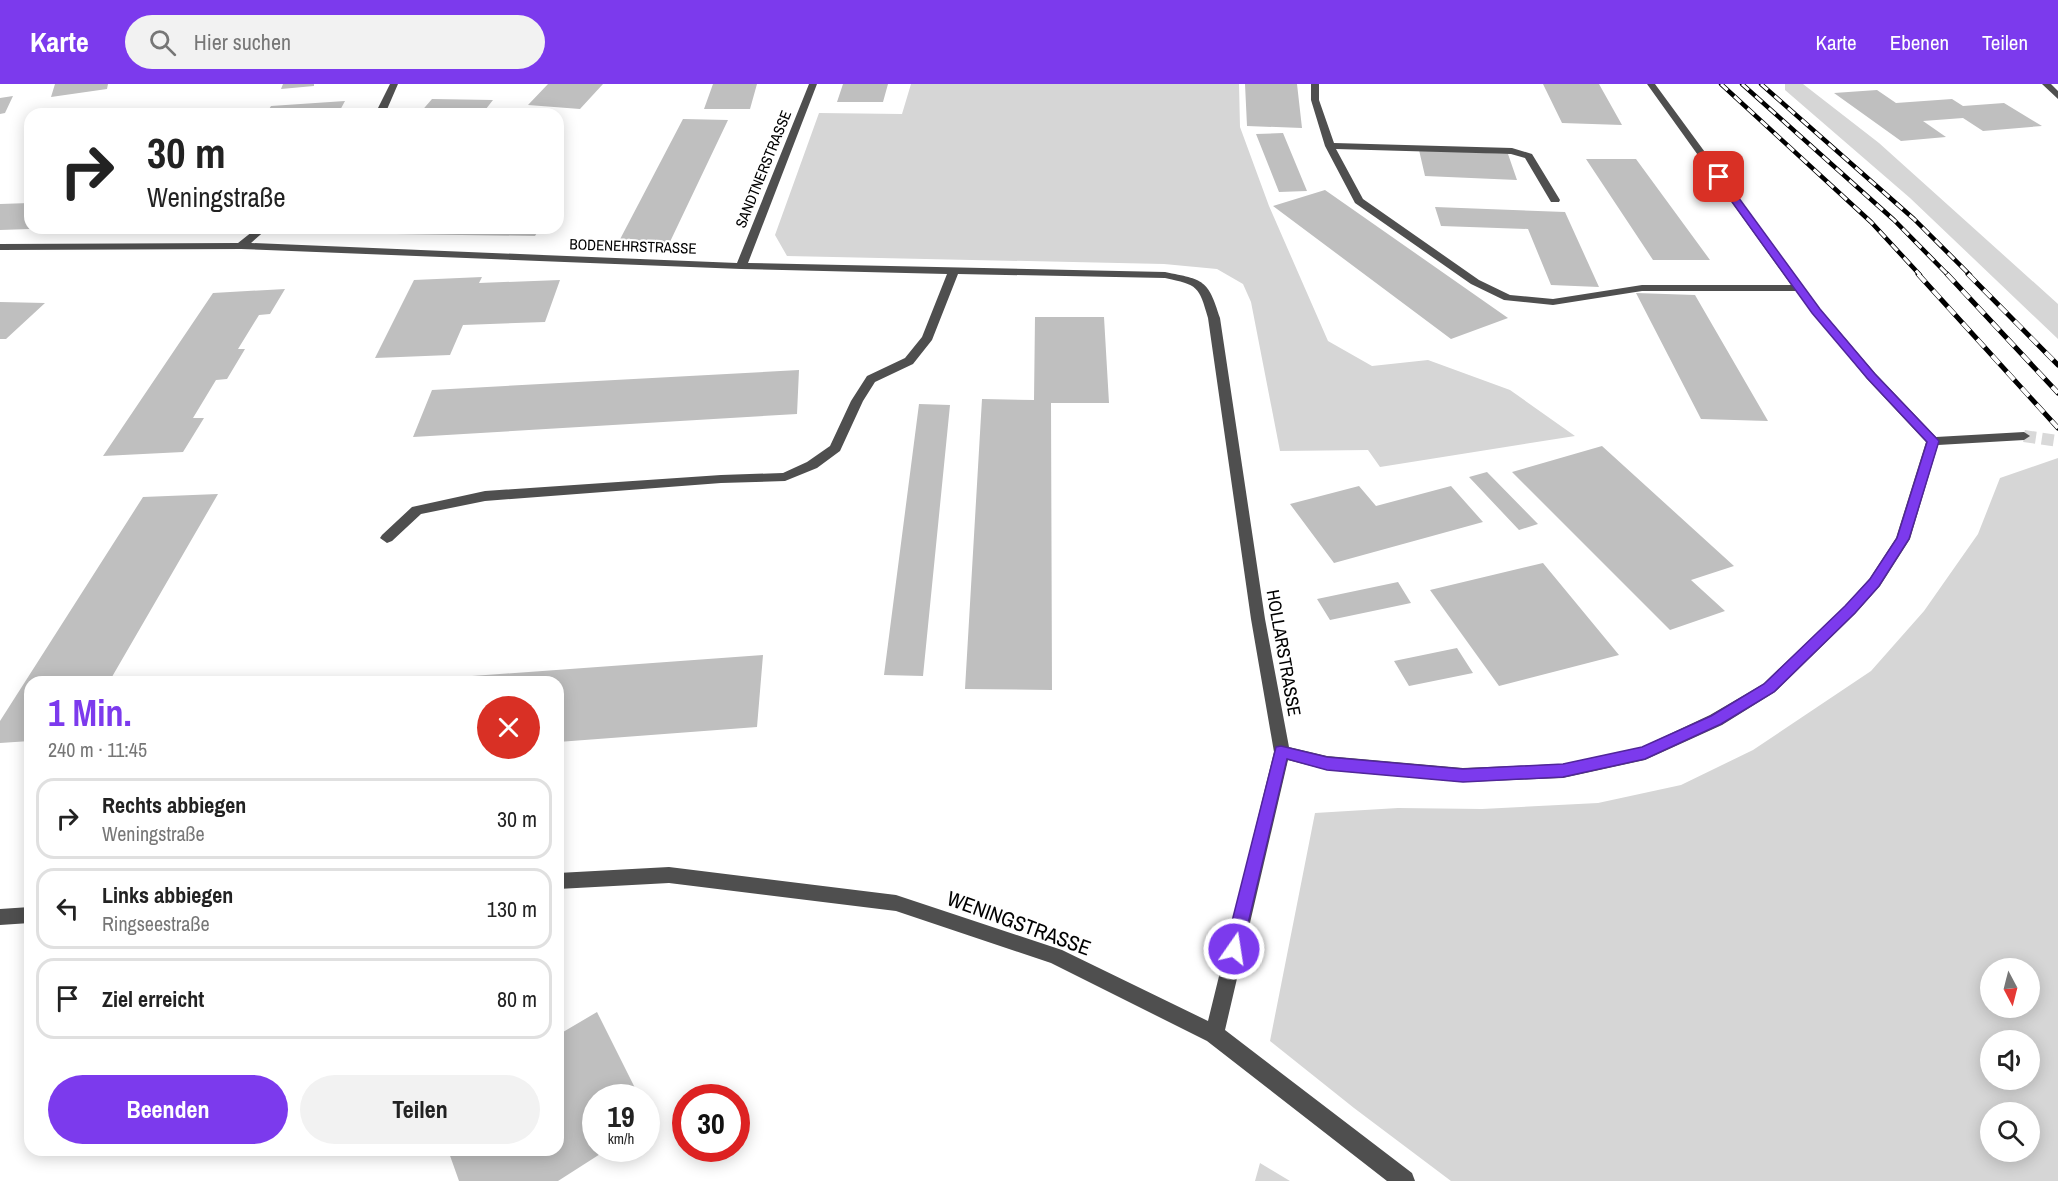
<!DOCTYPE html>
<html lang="de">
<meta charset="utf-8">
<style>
:root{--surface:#fff;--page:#f2f2f2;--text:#222;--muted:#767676;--line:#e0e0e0;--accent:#7c3aed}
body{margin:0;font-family:"Archivo Narrow",sans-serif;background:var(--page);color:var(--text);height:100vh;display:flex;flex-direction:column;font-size:22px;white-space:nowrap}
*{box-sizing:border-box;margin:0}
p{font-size:20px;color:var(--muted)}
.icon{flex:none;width:33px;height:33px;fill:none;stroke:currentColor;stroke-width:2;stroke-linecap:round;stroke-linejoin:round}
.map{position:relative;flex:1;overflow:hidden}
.drawer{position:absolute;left:24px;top:592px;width:540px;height:480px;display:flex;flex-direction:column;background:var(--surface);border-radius:18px;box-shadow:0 3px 15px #0003}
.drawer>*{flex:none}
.top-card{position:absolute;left:24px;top:24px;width:540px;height:126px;border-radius:18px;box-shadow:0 3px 15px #0003;background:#fff;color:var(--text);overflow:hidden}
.needle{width:39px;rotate:173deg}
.fabs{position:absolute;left:1980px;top:874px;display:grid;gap:12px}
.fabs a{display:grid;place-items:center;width:60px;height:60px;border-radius:50%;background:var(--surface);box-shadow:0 3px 15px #0003;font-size:30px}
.speed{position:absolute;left:582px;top:1000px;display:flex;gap:12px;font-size:30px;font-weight:700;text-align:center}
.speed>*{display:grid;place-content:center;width:78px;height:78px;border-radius:50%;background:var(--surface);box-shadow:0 3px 15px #0003;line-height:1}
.speed small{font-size:15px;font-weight:400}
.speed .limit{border:9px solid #d22;background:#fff;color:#111}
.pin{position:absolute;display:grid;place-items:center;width:51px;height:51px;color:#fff;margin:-26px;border-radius:12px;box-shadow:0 3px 9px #0006}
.me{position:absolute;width:66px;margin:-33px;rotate:13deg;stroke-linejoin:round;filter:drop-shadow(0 0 4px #0008)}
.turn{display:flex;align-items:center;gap:21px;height:126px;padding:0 24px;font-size:27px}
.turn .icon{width:78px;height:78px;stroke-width:2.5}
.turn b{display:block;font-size:42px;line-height:51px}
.round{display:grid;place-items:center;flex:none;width:63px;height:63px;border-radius:32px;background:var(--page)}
.overview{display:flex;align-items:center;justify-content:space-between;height:102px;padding:0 24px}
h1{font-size:36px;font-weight:700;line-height:45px;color:var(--accent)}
.button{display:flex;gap:12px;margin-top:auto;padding:12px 24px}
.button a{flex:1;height:69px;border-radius:36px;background:var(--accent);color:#fff;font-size:24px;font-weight:700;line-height:69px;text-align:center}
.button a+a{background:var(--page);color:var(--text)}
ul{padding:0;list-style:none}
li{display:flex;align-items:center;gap:18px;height:81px;margin:0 12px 9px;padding:0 12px;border:3px solid var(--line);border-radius:18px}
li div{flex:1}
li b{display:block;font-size:22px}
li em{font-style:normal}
header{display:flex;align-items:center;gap:36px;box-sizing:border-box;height:84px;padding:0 30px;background:var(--accent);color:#fff}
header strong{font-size:28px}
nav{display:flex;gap:33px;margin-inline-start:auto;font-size:21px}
.search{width:420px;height:54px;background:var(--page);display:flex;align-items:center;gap:15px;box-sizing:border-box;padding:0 21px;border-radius:33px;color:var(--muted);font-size:22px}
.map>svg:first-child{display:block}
.green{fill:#d6d6d6;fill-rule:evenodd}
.building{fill:#bfbfbf}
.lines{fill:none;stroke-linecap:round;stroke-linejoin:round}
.minor-tunnel{stroke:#d9d9d9;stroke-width:12;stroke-dasharray:12 6;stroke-linecap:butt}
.minor{fill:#4f4f4f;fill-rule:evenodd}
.rail-far1-casing{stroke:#000;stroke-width:4.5}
.rail-casing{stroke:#000;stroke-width:5}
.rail-far1{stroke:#fff;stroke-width:3;stroke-dasharray:9;stroke-linecap:butt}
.rail{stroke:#fff;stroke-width:4;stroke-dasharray:11;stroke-linecap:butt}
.route{fill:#7c3aed;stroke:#51269a;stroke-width:1.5}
.labels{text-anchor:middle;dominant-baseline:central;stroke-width:4.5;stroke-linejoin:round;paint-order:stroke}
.far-street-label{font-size:15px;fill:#000;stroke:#fff}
.street-label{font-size:18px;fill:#000;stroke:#fff}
.near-street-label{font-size:21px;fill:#000;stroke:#fff}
</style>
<header>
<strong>Karte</strong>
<div class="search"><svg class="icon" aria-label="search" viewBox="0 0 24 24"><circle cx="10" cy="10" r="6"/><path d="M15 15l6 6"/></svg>Hier suchen</div>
<nav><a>Karte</a><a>Ebenen</a><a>Teilen</a></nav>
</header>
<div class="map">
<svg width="2058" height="1097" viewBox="0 0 2058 1097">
<rect width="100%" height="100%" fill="#fff"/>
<!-- green -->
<path class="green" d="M 911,0 L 1239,0 L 1240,43 L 1269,122 L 1328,257 L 1372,282 L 1428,276 L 1510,306 L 1575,352 L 1380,383 L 1368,366 L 1280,367 L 1251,218 L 1243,200 L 1217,185 L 1164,180 L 787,172 L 775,151 L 819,29 L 902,30 Z
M 1785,0 L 1803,0 L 1879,59 L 2058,220 L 2058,255 L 1910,114 L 1785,6 Z
M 2058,374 L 2058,1097 L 1451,1097 L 1354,1024 L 1270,957 L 1315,729 L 1398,724 L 1482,725 L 1598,719 L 1681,701 L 1753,666 L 1871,587 L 1924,527 L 1978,450 L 2000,394 ZM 1990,885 L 2030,885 L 2030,924 L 1990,924 ZM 1990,957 L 2030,957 L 2030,996 L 1990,996 ZM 1990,1029 L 2030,1029 L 2030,1068 L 1990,1068 Z
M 1260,1079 L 1290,1097 L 1255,1097 Z"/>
<!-- building -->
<path class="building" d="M 55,0 L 108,0 L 107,5 L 51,13 Z
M 283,0 L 314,0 L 314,2 L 281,5 Z
M 548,0 L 603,0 L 580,25 L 528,21 Z
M 713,0 L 757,0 L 750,25 L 704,25 Z
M 843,0 L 888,0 L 883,18 L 837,18 Z
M 1245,0 L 1297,0 L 1302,44 L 1247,42 Z
M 1543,0 L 1599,0 L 1622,41 L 1562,39 Z
M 1877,6 L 1896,19 L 1952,15 L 1963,22 L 2004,19 L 2042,42 L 1983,47 L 1963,34 L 1923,37 L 1946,53 L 1901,57 L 1834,9 Z
M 13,12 L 5,29 L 0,30 L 0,14 Z
M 432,15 L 493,16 L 482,30 L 419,30 Z
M 345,17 L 338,30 L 266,30 L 271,22 Z
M 55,24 L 53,30 L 33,30 L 34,28 Z
M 683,35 L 728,36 L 668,162 L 617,161 Z
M 1283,49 L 1307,107 L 1279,108 L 1256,50 Z
M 1419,66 L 1508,70 L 1517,96 L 1425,92 Z
M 1586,75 L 1636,75 L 1710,176 L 1653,176 Z
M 1325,106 L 1508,234 L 1451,255 L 1273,122 Z
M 30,119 L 30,145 L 0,146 L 0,120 Z
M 1435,123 L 1565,128 L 1599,203 L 1551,201 L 1528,145 L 1441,142 Z
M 401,144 L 540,144 L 535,152 L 396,150 Z
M 482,193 L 479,199 L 560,196 L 545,238 L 463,241 L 450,271 L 375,274 L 414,196 Z
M 285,205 L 270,230 L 259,231 L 238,265 L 245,265 L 227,295 L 216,296 L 193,334 L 204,334 L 183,368 L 103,372 L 213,209 Z
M 1636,209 L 1695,211 L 1768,337 L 1701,335 Z
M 0,218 L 45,219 L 6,255 L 0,255 Z
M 1035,233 L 1104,233 L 1109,319 L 1051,319 L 1052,606 L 965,605 L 982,315 L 1034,316 Z
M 799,286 L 797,330 L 413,353 L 432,306 Z
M 919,320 L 950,321 L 923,592 L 884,591 Z
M 1602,362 L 1734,482 L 1691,496 L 1725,527 L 1670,546 L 1512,388 Z
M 1487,388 L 1538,440 L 1519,446 L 1469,393 Z
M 1359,402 L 1376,422 L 1451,402 L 1483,438 L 1334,479 L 1290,420 Z
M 218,410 L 109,598 L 30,598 L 30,657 L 0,659 L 0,637 L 143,413 Z
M 1543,479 L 1619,571 L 1499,602 L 1430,506 Z
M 1398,498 L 1411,519 L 1330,536 L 1317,515 Z
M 1457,564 L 1473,589 L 1409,602 L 1394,577 Z
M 763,571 L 757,643 L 558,658 L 558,598 L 389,598 Z
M 597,928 L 640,1014 L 596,1014 L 596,1065 L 608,1065 L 558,1097 L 459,1097 L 448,1066 L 558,1066 L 558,951 Z"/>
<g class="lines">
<!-- minor-tunnel -->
<path class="minor-tunnel" d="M 2024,352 L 2058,357"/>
<!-- minor -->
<path class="minor" d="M 390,0 L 398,0 L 385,30 L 375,30 Z
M 809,0 L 817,0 L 748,179 L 1165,188 C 1204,196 1208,195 1220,234 L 1265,535 L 1289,663 L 1327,672 L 1463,684 L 1563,680 L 1642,663 L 1710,631 L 1763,600 L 1845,522 L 1870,494 L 1896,454 L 1926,358 L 1867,295 L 1796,207 L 1642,207 L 1553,221 L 1504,216 L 1471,200 L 1355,119 L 1325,62 L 1311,16 L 1311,0 L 1319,0 L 1319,16 L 1334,59 L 1512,64 L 1532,70 L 1560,116 L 1559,118 L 1551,118 L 1525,74 L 1511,70 L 1336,65 L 1363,115 L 1479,196 L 1510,211 L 1553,215 L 1642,201 L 1791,201 L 1647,0 L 1655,0 L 1820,225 L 1875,289 L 1936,353 L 2024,348 L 2030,352 L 2024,356 L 1938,361 L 1910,455 L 1880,502 L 1855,530 L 1775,608 L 1722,641 L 1645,676 L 1563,694 L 1463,698 L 1327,686 L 1288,676 L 1225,946 L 1412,1089 L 1415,1097 L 1387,1097 L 1207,957 L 1051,879 L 896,827 L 669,799 L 558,805 L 558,789 L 669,783 L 896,811 L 1062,866 L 1208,937 L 1274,668 L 1251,535 L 1208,234 C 1199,202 1198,201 1165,194 L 958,190 L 932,256 L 913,280 L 875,298 L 863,317 L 840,367 L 817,384 L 785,397 L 721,399 L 485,417 L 421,430 L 392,457 L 387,459 L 380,454 L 382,451 L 412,423 L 485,407 L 721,391 L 783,389 L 807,378 L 830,362 L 851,317 L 867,292 L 905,274 L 922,253 L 947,190 L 741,185 L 241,165 L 0,166 L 0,160 L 238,159 L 257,144 L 268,144 L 251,159 L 737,179 Z
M 2042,0 L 2051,0 L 2058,7 L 2058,15 Z
M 30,823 L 30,839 L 0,841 L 0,825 Z"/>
<!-- rail-far1 casing -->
<g class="rail-far1-casing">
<path id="rail-far1" d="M 1721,0 L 1871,138 L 1920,191
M 1742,0 L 1894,136 L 1948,191
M 1761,0 L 1914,135 L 1970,191"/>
</g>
<!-- rail casing -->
<g class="rail-casing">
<path id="rail" d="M 1918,190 L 2058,344
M 1947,190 L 2058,309
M 1968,190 L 2058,281"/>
</g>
<!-- rail-far1 -->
<use href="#rail-far1" class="rail-far1"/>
<!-- rail -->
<use href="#rail" class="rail"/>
</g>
<!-- route -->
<path class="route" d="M 1719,90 L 1722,91 L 1820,225 L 1875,290 L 1939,357 L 1909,455 L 1879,502 L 1855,529 L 1774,608 L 1721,640 L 1645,675 L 1563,693 L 1463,698 L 1327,686 L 1287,675 L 1242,865 L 1240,871 L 1234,873 L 1228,871 L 1225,865 L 1276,663 L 1281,662 L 1327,673 L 1463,685 L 1563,680 L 1642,663 L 1711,632 L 1764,600 L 1845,522 L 1870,495 L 1897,454 L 1927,358 L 1867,294 L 1812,229 L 1714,93 Z"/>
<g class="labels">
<!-- far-street labels -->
<g class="far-street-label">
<text transform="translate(763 85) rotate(-68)">SANDTNERSTRASSE</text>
<text transform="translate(633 162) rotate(2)">BODENEHRSTRASSE</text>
</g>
<!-- street labels -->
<g class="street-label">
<text transform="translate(1284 569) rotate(80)">HOLLARSTRASSE</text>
</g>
<!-- near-street labels -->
<g class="near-street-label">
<text transform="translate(1019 839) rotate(20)">WENINGSTRASSE</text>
</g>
</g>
</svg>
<div class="fabs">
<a><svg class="needle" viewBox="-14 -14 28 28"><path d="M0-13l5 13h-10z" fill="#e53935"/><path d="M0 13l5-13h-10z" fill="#767676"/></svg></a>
<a><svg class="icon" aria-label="sound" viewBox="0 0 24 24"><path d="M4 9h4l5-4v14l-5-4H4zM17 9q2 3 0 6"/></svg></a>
<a><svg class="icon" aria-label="search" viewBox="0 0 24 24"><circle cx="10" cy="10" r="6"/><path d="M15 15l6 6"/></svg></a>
</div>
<div class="speed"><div>19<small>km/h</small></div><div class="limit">30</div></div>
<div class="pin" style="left:1719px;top:93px;background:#d93025"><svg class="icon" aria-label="arrive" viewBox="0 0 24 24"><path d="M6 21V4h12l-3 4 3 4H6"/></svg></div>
<svg class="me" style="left:1234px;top:865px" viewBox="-20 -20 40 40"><circle r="17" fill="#7c3aed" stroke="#fff" stroke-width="3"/><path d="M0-11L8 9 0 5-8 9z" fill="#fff"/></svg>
<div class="top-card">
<div class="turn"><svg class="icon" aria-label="right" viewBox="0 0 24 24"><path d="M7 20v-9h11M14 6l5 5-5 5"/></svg><div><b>30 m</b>Weningstraße</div></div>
</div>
<section class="drawer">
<div class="overview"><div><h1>1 Min.</h1><p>240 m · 11:45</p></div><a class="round" style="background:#d93025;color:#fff"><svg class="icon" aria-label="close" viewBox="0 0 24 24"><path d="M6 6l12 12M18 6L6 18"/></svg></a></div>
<ul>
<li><svg class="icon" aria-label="right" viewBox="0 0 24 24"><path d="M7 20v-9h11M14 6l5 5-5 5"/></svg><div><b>Rechts abbiegen</b><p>Weningstraße</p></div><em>30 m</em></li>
<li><svg class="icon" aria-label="left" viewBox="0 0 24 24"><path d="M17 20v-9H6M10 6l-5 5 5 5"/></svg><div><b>Links abbiegen</b><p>Ringseestraße</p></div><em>130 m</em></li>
<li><svg class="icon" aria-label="arrive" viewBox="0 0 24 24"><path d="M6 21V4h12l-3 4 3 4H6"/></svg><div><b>Ziel erreicht</b></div><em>80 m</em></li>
</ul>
<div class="button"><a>Beenden</a><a>Teilen</a></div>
</section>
</div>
